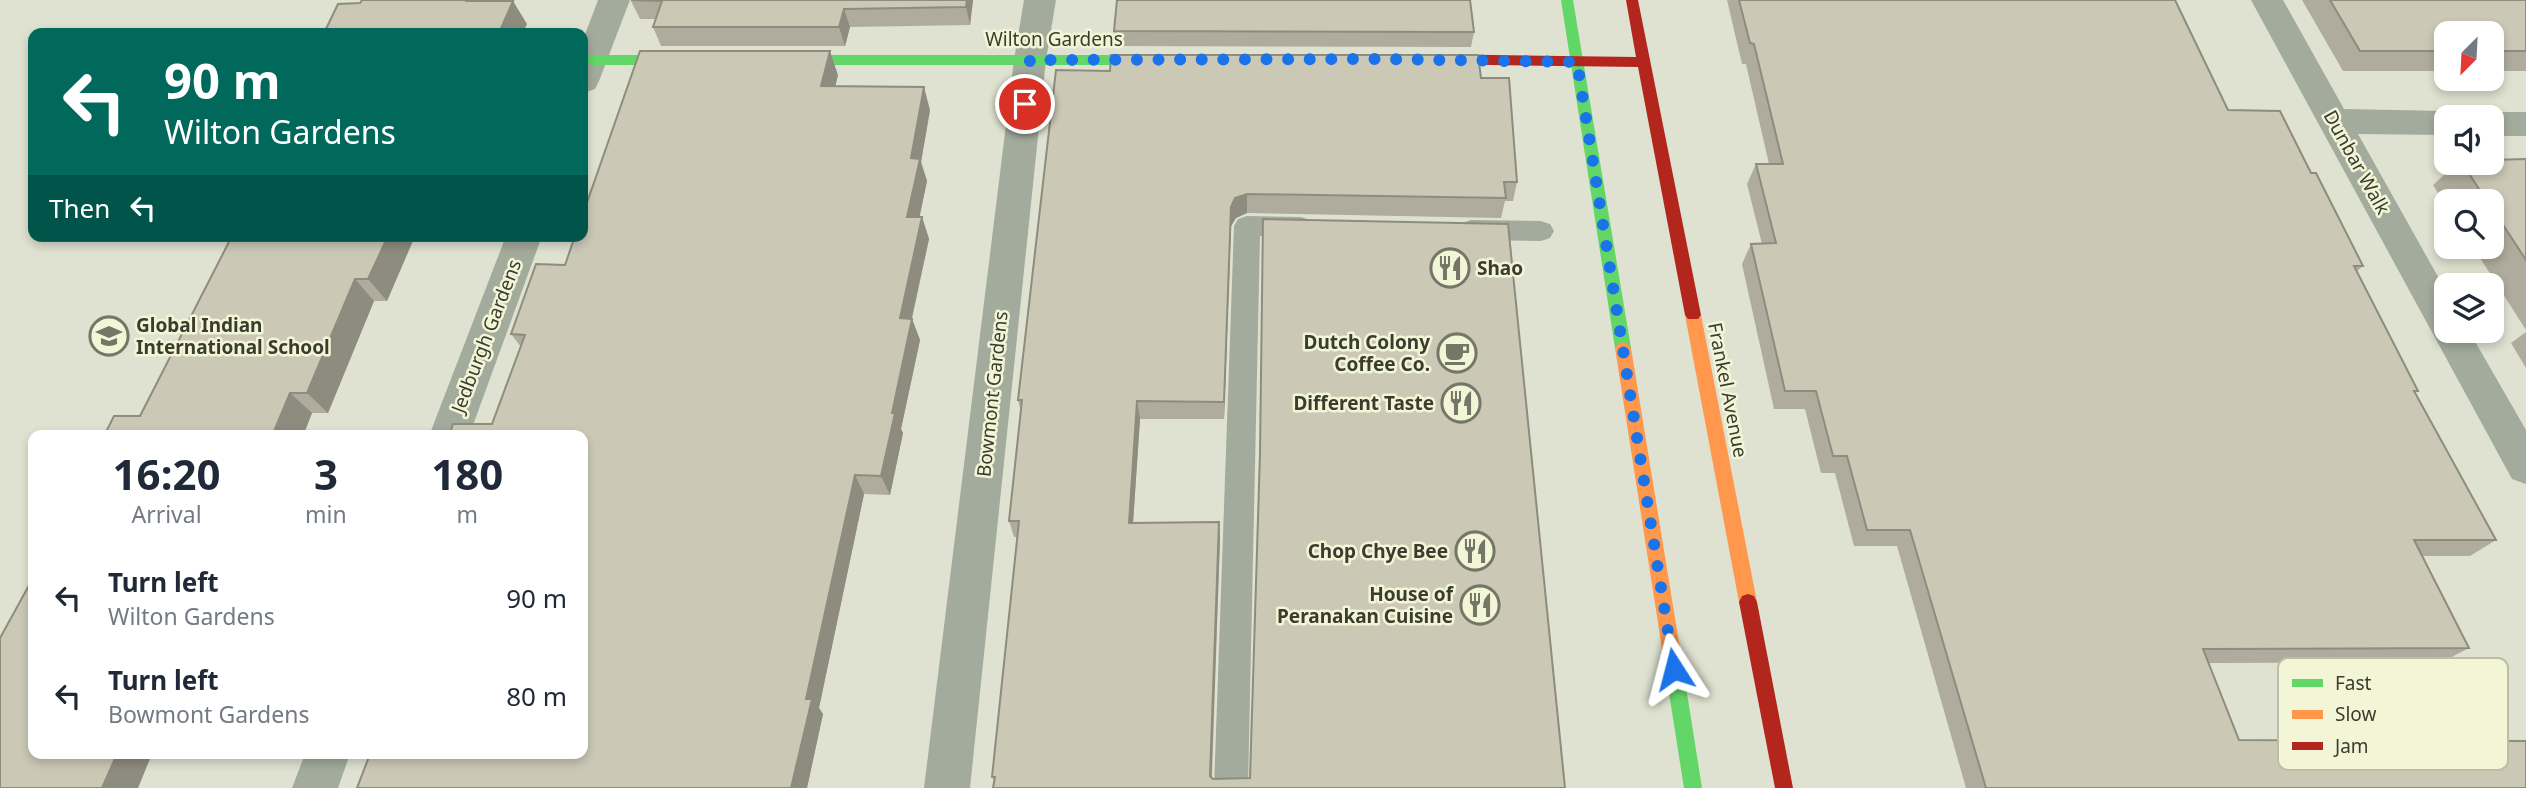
<!DOCTYPE html>
<style>
:root{--surface:#fff;--page:#f6f6f7;--text:#1f2937;--muted:#747a83}
body{margin:0;font-family:"Noto Sans",sans-serif;background:var(--page);color:var(--text);height:100vh;display:flex;flex-direction:column;font-size:26px;white-space:nowrap}
*{box-sizing:border-box;margin:0}
p{font-size:23px;color:var(--muted)}
.icon{flex:none;width:38px;height:38px;fill:none;stroke:currentColor;stroke-width:2;stroke-linecap:round;stroke-linejoin:round}
.map{position:relative;flex:1;overflow:hidden}
.details{position:absolute;left:28px;top:430px;width:560px;height:329px;display:flex;flex-direction:column;background:var(--surface);border-radius:14px;box-shadow:0 4px 10px #0003}
.details>*{flex:none}
.guide{position:absolute;left:28px;top:28px;width:560px;height:214px;border-radius:14px;box-shadow:0 4px 10px #0003;background:#00695c;color:#fff;overflow:hidden}
.needle{width:46px;rotate:204deg}
.controls{position:absolute;left:2434px;top:21px;display:grid;gap:14px}
.controls a{display:grid;place-items:center;width:70px;height:70px;border-radius:14px;background:var(--surface);box-shadow:0 4px 10px #0003;font-size:35px}
.pin{position:absolute;display:grid;place-items:center;width:60px;height:60px;color:#fff;margin:-30px;border:4px solid #fff;border-radius:50%;box-shadow:0 2px 7px #0007}
.me{position:absolute;width:77px;margin:-38px;rotate:351deg;stroke-linejoin:round;filter:drop-shadow(0 0 5px #0008)}
.turn{display:flex;align-items:center;gap:24px;height:147px;padding:0 21px;font-size:32px}
.turn .icon{width:91px;height:91px;stroke-width:2.5}
.turn b{display:block;font-size:49px;line-height:60px}
.then{display:flex;align-items:center;height:66px;padding:0 21px;background:#0003;gap:14px;font-size:26px}
.eta{display:flex;justify-content:space-evenly;align-items:center;height:119px;text-align:center}
.eta b{font-size:42px;font-weight:700;line-height:49px}
ul{padding:0;list-style:none}
li{display:flex;align-items:center;gap:21px;height:98px;padding:0 21px}
li div{flex:1}
li b{display:block;font-size:26px}
li em{font-style:normal}
.map>svg:first-child{display:block}
.lines{fill:none;stroke-linecap:round;stroke-linejoin:round}
.lane{fill:#a3ab9d;fill-rule:evenodd}
.street{fill:#a3ab9d;fill-rule:evenodd}
.fast{fill:#63d668;fill-rule:evenodd}
.slow{fill:#ff974d;fill-rule:evenodd}
.jam{fill:#b3261e;fill-rule:evenodd}
.wall{fill:#afac9d}
.shaded-wall{fill:#8e8c7f}
.building{fill:#cbc8b6;stroke:#8e8c7f;stroke-width:2}
.route{stroke:#1a73e8;stroke-width:12;stroke-dasharray:0 21.6}
.labels{text-anchor:middle;dominant-baseline:central;stroke-width:5;stroke-linejoin:round;paint-order:stroke}
.street-label{font-size:19px;fill:#3a3c2f;stroke:#f3f6d6}
.poi-label{font-size:19px;font-weight:bold;fill:#3a3c2f;stroke:#f3f6d6;text-anchor:end}
.key{fill:#f3f6d6;stroke:#bcbea4;stroke-width:2}
.key-label{font-size:19px;fill:#3a3c2f}
</style>
<div class="map">
<svg width="2526" height="788" viewBox="0 0 2526 788">
<rect width="100%" height="100%" fill="#dfe2d0"/>
<g class="lines">
<!-- lane -->
<path class="lane" d="M 1247,216 L 1301,217 L 1310,220 L 1314,227 L 1310,234 L 1301,237 L 1260,236 L 1248,788 L 1214,788 L 1234,226 L 1238,219 Z
M 1471,220 L 1541,221 L 1550,224 L 1554,231 L 1550,238 L 1541,241 L 1471,240 L 1462,237 L 1458,230 L 1462,223 Z"/>
<!-- street -->
<path class="street" d="M 598,0 L 630,0 L 599,81 L 595,89 L 583,93 L 583,40 Z
M 1024,0 L 1056,0 L 1046,60 L 970,788 L 924,788 L 1014,60 Z
M 2251,0 L 2283,0 L 2344,109 L 2446,111 L 2458,114 L 2460,117 L 2446,117 L 2446,135 L 2358,134 L 2446,291 L 2446,331 L 2469,331 L 2526,430 L 2526,484 L 2512,479 Z
M 2492,112 L 2526,112 L 2526,136 L 2492,136 L 2492,117 L 2479,117 Z
M 506,236 L 542,236 L 469,436 L 429,436 Z
M 305,754 L 350,754 L 338,788 L 292,788 Z"/>
<!-- fast -->
<path class="fast" d="M 1561,0 L 1573,0 L 1631,348 L 1628,352 L 1618,352 L 1615,348 Z
M 591,55 L 690,55 L 697,60 L 690,65 L 591,65 L 584,60 Z
M 782,55 L 1163,55 L 1170,60 L 1163,65 L 782,65 L 775,60 Z
M 1672,647 L 1678,649 L 1681,655 L 1702,788 L 1684,788 L 1663,655 L 1666,649 Z"/>
<!-- slow -->
<path class="slow" d="M 1693,309 L 1698,311 L 1701,315 L 1757,602 L 1754,608 L 1748,610 L 1742,608 L 1739,602 L 1685,315 L 1688,311 Z
M 1623,342 L 1628,344 L 1631,348 L 1681,655 L 1678,661 L 1672,663 L 1666,661 L 1663,655 L 1615,348 L 1618,344 Z"/>
<!-- jam -->
<path class="jam" d="M 1626,0 L 1638,0 L 1701,315 L 1698,319 L 1688,319 L 1685,315 L 1638,67 L 1426,64 L 1419,59 L 1426,54 L 1636,57 Z
M 1748,594 L 1754,596 L 1757,602 L 1793,788 L 1775,788 L 1739,602 L 1742,596 Z"/>
</g>
<!-- wall -->
<path class="wall" d="M 973,0 L 970,25 L 850,27 L 845,46 L 661,46 L 653,27 L 655,19 L 640,19 L 631,1 Z
M 1727,0 L 2175,0 L 2228,110 L 2311,173 L 2363,266 L 2357,271 L 2418,391 L 2415,393 L 2496,540 L 2470,556 L 2422,556 L 2469,648 L 2442,662 L 2208,663 L 2239,740 L 2526,788 L 1966,788 L 1897,546 L 1854,546 L 1835,473 L 1821,473 L 1805,409 L 1774,409 L 1742,264 L 1751,244 L 1762,244 L 1747,184 L 1756,164 L 1769,164 L 1746,64 L 1742,64 Z
M 2302,0 L 2526,0 L 2526,71 L 2492,71 L 2492,33 L 2446,33 L 2446,71 L 2343,71 Z
M 1114,31 L 1474,32 L 1471,47 L 1116,46 Z
M 1056,70 L 1481,78 L 1517,182 L 1513,201 L 1505,201 L 1501,218 L 1247,213 L 1236,218 L 1231,226 L 1224,419 L 1140,419 L 1133,523 L 1220,538 L 1212,778 L 1213,779 L 1565,788 L 994,781 L 992,777 L 1017,537 L 1014,537 L 1009,521 L 1021,412 L 1018,400 Z
M 838,75 L 835,86 L 930,110 L 921,162 L 927,181 L 919,217 L 922,217 L 929,239 L 912,319 L 920,340 L 901,429 L 903,433 L 890,495 L 864,494 L 819,708 L 823,714 L 807,788 L 357,788 L 583,754 L 492,424 L 521,347 L 511,334 L 565,265 Z
M 2526,159 L 2526,330 L 2473,247 L 2492,247 L 2492,201 L 2446,201 L 2446,206 L 2433,185 L 2457,163 L 2492,163 Z
M 232,236 L 415,236 L 387,301 L 374,301 L 328,413 L 312,413 L 303,436 L 104,436 L 140,416 Z
M 2526,332 L 2526,368 L 2511,343 Z"/>
<!-- shaded-wall -->
<path class="shaded-wall" d="M 468,0 L 493,0 L 481,25 L 467,1 Z
M 967,0 L 973,0 L 970,25 L 966,7 Z
M 513,1 L 527,24 L 523,33 L 499,33 Z
M 844,9 L 850,27 L 845,46 L 839,27 Z
M 830,51 L 838,75 L 830,109 L 821,86 Z
M 924,87 L 930,110 L 921,162 L 927,181 L 915,239 L 907,217 L 911,158 Z
M 1247,194 L 1247,213 L 1236,218 L 1231,226 L 1224,419 L 1224,402 L 1231,207 L 1235,198 Z
M 922,217 L 929,239 L 907,339 L 900,318 Z
M 388,236 L 415,236 L 387,301 L 368,279 Z
M 355,279 L 374,301 L 328,413 L 307,393 Z
M 912,319 L 920,340 L 901,429 L 903,433 L 890,495 L 881,476 L 892,413 Z
M 290,393 L 312,413 L 303,436 L 272,436 Z
M 1137,401 L 1140,419 L 1132,538 L 1129,523 Z
M 855,475 L 864,494 L 819,708 L 823,714 L 807,788 L 791,788 L 806,699 Z
M 1219,522 L 1220,538 L 1211,788 L 1210,776 Z
M 117,754 L 152,754 L 138,788 L 102,788 Z"/>
<!-- building -->
<path class="building" d="M 362,0 L 468,0 L 467,1 L 513,1 L 499,33 L 324,33 L 338,4 L 360,3 Z
M 631,0 L 967,0 L 966,7 L 844,9 L 839,27 L 653,27 L 662,1 Z
M 1117,0 L 1470,0 L 1474,32 L 1114,31 Z
M 1739,0 L 2175,0 L 2228,110 L 2280,111 L 2311,173 L 2316,173 L 2363,266 L 2354,266 L 2418,391 L 2414,391 L 2496,540 L 2414,540 L 2469,648 L 2203,649 L 2239,740 L 2526,741 L 2526,788 L 1986,788 L 1910,530 L 1867,530 L 1847,456 L 1833,456 L 1816,391 L 1785,391 L 1751,244 L 1776,243 L 1756,164 L 1783,164 L 1754,44 L 1750,43 Z
M 2330,0 L 2526,0 L 2526,51 L 2492,51 L 2492,33 L 2446,33 L 2446,51 L 2360,51 Z
M 640,51 L 830,51 L 821,86 L 924,87 L 911,158 L 920,159 L 907,217 L 922,217 L 900,318 L 912,319 L 892,413 L 895,413 L 881,476 L 855,475 L 806,699 L 812,699 L 791,788 L 357,788 L 370,754 L 583,754 L 583,436 L 449,436 L 453,424 L 492,424 L 525,335 L 511,334 L 536,264 L 565,265 L 575,236 L 583,236 L 583,214 Z
M 1111,55 L 1478,55 L 1481,78 L 1509,78 L 1517,182 L 1504,182 L 1506,198 L 1247,194 L 1235,198 L 1231,207 L 1224,402 L 1137,401 L 1129,523 L 1219,522 L 1210,776 L 1213,779 L 1250,778 L 1260,453 L 1263,219 L 1508,224 L 1565,788 L 993,788 L 995,777 L 992,777 L 1019,521 L 1009,521 L 1022,400 L 1018,400 L 1056,70 L 1110,71 Z
M 2526,159 L 2526,260 L 2492,208 L 2492,201 L 2487,201 L 2462,163 L 2492,163 L 2492,160 Z
M 232,236 L 388,236 L 368,279 L 355,279 L 307,393 L 290,393 L 272,436 L 104,436 L 114,416 L 140,416 Z
M 33,578 L 33,754 L 117,754 L 102,788 L 0,788 L 0,638 Z"/>
<g class="lines">
<!-- route -->
<path class="route" d="M 1025,104 L 1030,60 L 1377,59 L 1577,62 L 1674,669"/>
</g>
<!-- icons -->
<defs>
<g id="restaurant-ring" transform="scale(2.0125)"><circle r="9.5" fill="#f3f6d6" stroke="#747667" stroke-width="1.5"/><path d="M-5-6h1v4h1v-4h1v4h1v-4h1v5L-1.5 .5V6h-2V.5L-5-1ZM5-6V6H3V1.5H1.5Q1.5-4 5-6Z" fill="#747667"/></g>
<g id="school-ring" transform="scale(2.0125)"><circle r="9.5" fill="#f3f6d6" stroke="#747667" stroke-width="1.5"/><path d="M0-5L7-2L0 1L-7-2ZM-4 1L0 2.5L4 1V4Q0 6-4 4Z" fill="#747667"/></g>
<g id="cafe-ring" transform="scale(2.0125)"><circle r="9.5" fill="#f3f6d6" stroke="#747667" stroke-width="1.5"/><path d="M-5.5-4.5H6V0H3Q3 3.5 0 3.5H-2.5Q-5.5 3.5-5.5 0ZM3-3.2v2h1.7v-2ZM-6 4.5H4V6H-6Z" fill="#747667"/></g>
</defs>
<g fill-rule="evenodd">
<use href="#restaurant-ring" x="1450" y="268"/>
<use href="#school-ring" x="109" y="336"/>
<use href="#cafe-ring" x="1457" y="353"/>
<use href="#restaurant-ring" x="1461" y="403"/>
<use href="#restaurant-ring" x="1475" y="551"/>
<use href="#restaurant-ring" x="1480" y="605"/>
</g>
<g class="labels">
<!-- street labels -->
<g class="street-label">
<text x="1054" y="39">Wilton Gardens</text>
<text transform="translate(2357 162) rotate(61)">Dunbar Walk</text>
<text transform="translate(486 336) rotate(-69)">Jedburgh Gardens</text>
<text transform="translate(1728 390) rotate(79)">Frankel Avenue</text>
<text transform="translate(992 394) rotate(-84)">Bowmont Gardens</text>
</g>
<!-- poi labels -->
<g class="poi-label">
<text x="1477" y="268" text-anchor="start">Shao</text>
<text x="136" y="325" text-anchor="start">Global Indian<tspan x="136" dy="22">International School</tspan></text>
<text x="1430" y="342">Dutch Colony<tspan x="1430" dy="22">Coffee Co.</tspan></text>
<text x="1434" y="403">Different Taste</text>
<text x="1448" y="551">Chop Chye Bee</text>
<text x="1453" y="594">House of<tspan x="1453" dy="22">Peranakan Cuisine</tspan></text>
</g>
</g>
<!-- legend -->
<rect x="2278" y="658" width="230" height="112" rx="10" class="key"/>
<rect x="2292" y="679" width="31" height="8" fill="#63d668"/>
<rect x="2292" y="710" width="31" height="9" fill="#ff974d"/>
<rect x="2292" y="742" width="31" height="8" fill="#b3261e"/>
<g class="key-label">
<text x="2335" y="690">Fast</text>
<text x="2335" y="721">Slow</text>
<text x="2335" y="753">Jam</text>
</g>
</svg>
<div class="controls">
<a><svg class="needle" viewBox="-14 -14 28 28"><path d="M0-13l5 13h-10z" fill="#e53935"/><path d="M0 13l5-13h-10z" fill="#747a83"/></svg></a>
<a><svg class="icon" aria-label="sound" viewBox="0 0 24 24"><path d="M4 9h4l5-4v14l-5-4H4zM17 9q2 3 0 6"/></svg></a>
<a><svg class="icon" aria-label="search" viewBox="0 0 24 24"><circle cx="10" cy="10" r="6"/><path d="M15 15l6 6"/></svg></a>
<a><svg class="icon" aria-label="layers" viewBox="0 0 24 24"><path d="M12 4l9 5-9 5-9-5zM3 14l9 5 9-5"/></svg></a>
</div>
<div class="pin" style="left:1025px;top:104px;background:#d93025"><svg class="icon" aria-label="arrive" viewBox="0 0 24 24"><path d="M6 21V4h12l-3 4 3 4H6"/></svg></div>
<svg class="me" style="left:1674px;top:669px" viewBox="-20 -20 40 40"><path d="M0-17L14 15 0 8-14 15z" fill="#1a73e8" stroke="#fff" stroke-width="4"/></svg>
<div class="guide">
<div class="turn"><svg class="icon" aria-label="left" viewBox="0 0 24 24"><path d="M17 20v-9H6M10 6l-5 5 5 5"/></svg><div><b>90 m</b>Wilton Gardens</div></div>
<div class="then">Then<svg class="icon" aria-label="left" viewBox="0 0 24 24"><path d="M17 20v-9H6M10 6l-5 5 5 5"/></svg></div>
</div>
<section class="details">
<div class="eta">
<div><b>16:20</b><p>Arrival</p></div>
<div><b>3</b><p>min</p></div>
<div><b>180</b><p>m</p></div>
</div>
<ul>
<li><svg class="icon" aria-label="left" viewBox="0 0 24 24"><path d="M17 20v-9H6M10 6l-5 5 5 5"/></svg><div><b>Turn left</b><p>Wilton Gardens</p></div><em>90 m</em></li>
<li><svg class="icon" aria-label="left" viewBox="0 0 24 24"><path d="M17 20v-9H6M10 6l-5 5 5 5"/></svg><div><b>Turn left</b><p>Bowmont Gardens</p></div><em>80 m</em></li>
</ul>
</section>
</div>
